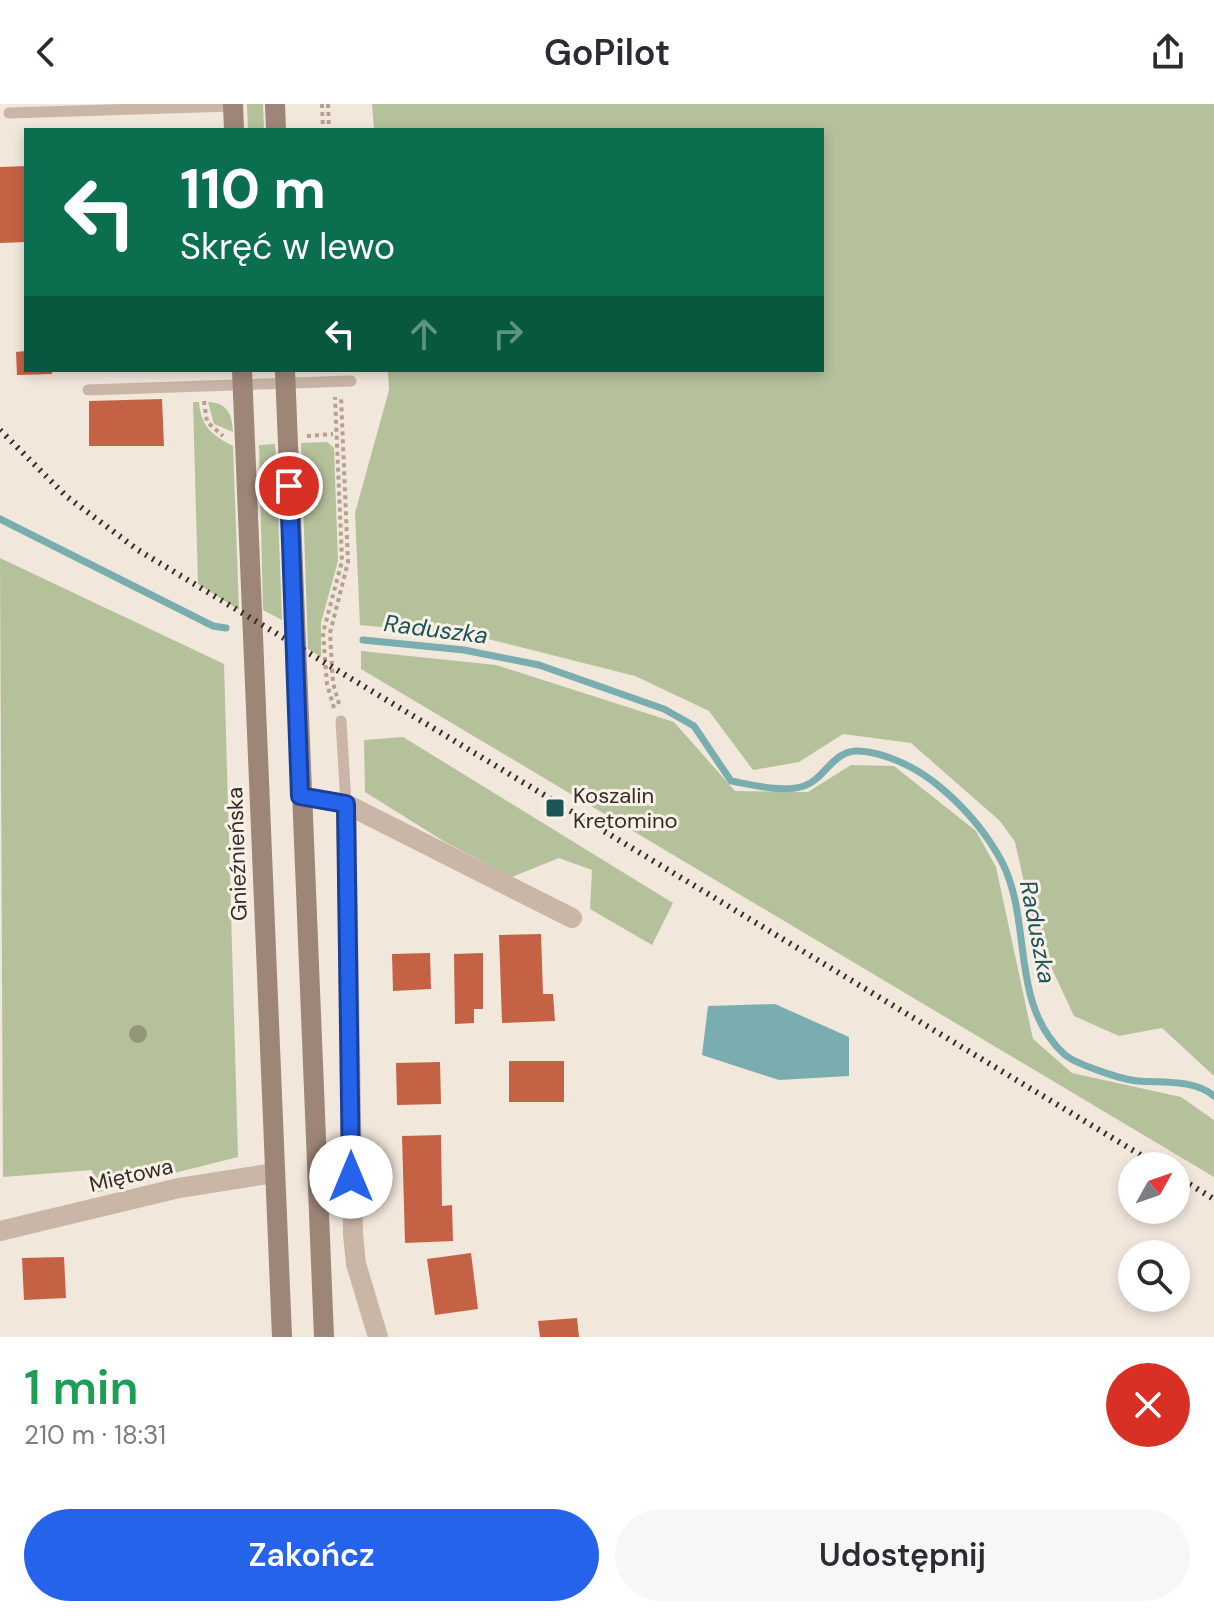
<!DOCTYPE html>
<html lang="pl">
<meta charset="utf-8">
<style>
:root{--surface:#fff;--page:#f7f7f7;--text:#2b2b33;--muted:#7c7c81;--accent:#2563eb}
body{margin:0;font-family:"DM Sans",sans-serif;background:var(--page);color:var(--text);height:100vh;display:flex;flex-direction:column;font-size:30px;white-space:nowrap}
*{box-sizing:border-box;margin:0}
p{font-size:26px;color:var(--muted)}
.icon{flex:none;width:44px;height:44px;fill:none;stroke:currentColor;stroke-width:2;stroke-linecap:round;stroke-linejoin:round}
.map{position:relative;height:1233px;overflow:hidden}
.side{display:flex;flex-direction:column;background:var(--surface);flex:1}
.side>*{flex:none}
.top-card{position:absolute;left:24px;top:24px;width:800px;height:244px;border-radius:0px;box-shadow:0 4px 12px #0003;background:#0b6e4f;color:#fff;overflow:hidden}
.needle{width:52px;rotate:50deg}
.fabs{position:absolute;left:1118px;top:1048px;display:grid;gap:16px}
.fabs a{display:grid;place-items:center;width:72px;height:72px;border-radius:50%;background:var(--surface);box-shadow:0 4px 12px #0003;font-size:40px}
.pin{position:absolute;display:grid;place-items:center;width:68px;height:68px;color:#fff;margin:-34px;border:4px solid #fff;border-radius:50%;box-shadow:0 2px 8px #0007}
.me{position:absolute;width:88px;margin:-44px;rotate:0deg;stroke-linejoin:round;filter:drop-shadow(0 0 6px #0008)}
.turn{display:flex;align-items:center;gap:28px;height:168px;padding:0 24px;font-size:36px}
.turn .icon{width:104px;height:104px;stroke-width:2.5}
.turn b{display:block;font-size:56px;line-height:68px}
.lanes{display:flex;align-items:center;height:76px;padding:0 24px;background:#0003;justify-content:center;gap:40px;direction:ltr}
.lanes .off{opacity:.35}
.round{display:grid;place-items:center;flex:none;width:84px;height:84px;border-radius:42px;background:var(--page)}
.summary{display:flex;align-items:center;justify-content:space-between;height:136px;padding:0 24px}
h1{font-size:48px;font-weight:600;line-height:60px;color:#1e9e55}
.button{display:flex;gap:16px;margin-top:auto;padding:16px 24px}
.button a{flex:1;height:92px;border-radius:48px;background:var(--accent);color:#fff;font-size:32px;font-weight:600;line-height:92px;text-align:center}
.button a+a{background:var(--page);color:var(--text)}
header{display:flex;justify-content:space-between;align-items:center;height:104px;padding:0 24px;background:var(--surface);font-size:36px;font-weight:600}
.map>svg:first-child{display:block}
.green{fill:#b5c19b}
.water{fill:#7aadaf}
.lines{fill:none;stroke-linecap:round;stroke-linejoin:round}
.stream{stroke:#7aadaf;stroke-width:7}
.building{fill:#c56245}
.path{stroke:#b5a091;stroke-width:4;stroke-dasharray:4 4;stroke-linecap:butt}
.service{stroke:#cab6a7;stroke-width:11}
.minor{stroke:#cab6a7;stroke-width:20}
.secondary{stroke:#9d8578;stroke-width:20}
.rail{stroke:#362c28;stroke-width:6;stroke-dasharray:2 6;stroke-linecap:butt}
.tree{fill:#93967a}
.route-casing{stroke:#184099;stroke-width:20}
.route{stroke:#2563eb;stroke-width:14}
.poi-dot{fill:#1d5457;stroke:#f9f1e7;stroke-width:3}
.labels{text-anchor:middle;dominant-baseline:central;stroke-width:6;stroke-linejoin:round;paint-order:stroke}
.poi-label{font-size:22px;fill:#362c28;stroke:#f9f1e7;text-anchor:start}
.street-label{font-size:22px;fill:#362c28;stroke:#f9f1e7}
.water-label{font-size:24px;font-style:italic;fill:#1d5457;stroke:#f9f1e7}
</style>
<header><svg class="icon" aria-label="back" viewBox="0 0 24 24"><path d="M15 5l-7 7 7 7"/></svg>GoPilot<svg class="icon" aria-label="share" viewBox="0 0 24 24"><path d="M12 15V3M7 8l5-5 5 5M5 13v7h14v-7"/></svg></header>
<div class="map">
<svg width="1214" height="1233" viewBox="0 0 1214 1233">
<rect width="100%" height="100%" fill="#f2e7db"/>
<!-- green -->
<path class="green" d="M 247,0 L 263,0 L 264,26 L 248,26 Z
M 372,0 L 1214,0 L 1214,972 L 1162,924 L 1119,932 L 1074,912 L 1036,831 L 1015,738 L 1000,717 L 911,639 L 843,630 L 799,658 L 753,666 L 709,607 L 635,572 L 476,532 L 360,521 L 355,409 L 389,286 L 388,266 L 822,266 L 822,26 L 374,26 Z
M 193,298 L 199,298 C 201,323 212,331 233,342 L 239,506 L 198,480 Z
M 208,298 C 228,299 232,310 233,328 L 214,320 Z
M 327,338 L 334,344 L 338,457 L 321,519 L 321,553 L 308,545 L 301,339 Z
M 275,340 L 276,354 L 282,516 L 263,506 L 259,341 Z
M 0,454 L 224,560 L 238,1053 L 95,1089 L 92,1066 L 3,1073 Z
M 361,547 L 496,561 L 674,618 L 735,687 L 808,688 L 851,661 L 894,662 L 976,727 L 996,763 L 1033,935 L 1072,969 L 1181,993 L 1214,1016 L 1214,1073 L 361,565 Z
M 403,633 L 673,799 L 652,841 L 590,805 L 592,766 L 559,754 L 512,773 L 445,738 L 365,688 L 364,636 Z"/>
<!-- water -->
<path class="water" d="M 775,900 L 849,933 L 849,972 L 779,976 L 702,951 L 708,902 Z"/>
<g class="lines">
<!-- stream -->
<path class="stream" d="M 0,415 L 213,522 L 226,524
M 363,536 L 464,546 L 539,561 L 664,605 L 694,622 L 731,677 C 753,681 782,689 804,682 C 824,676 833,646 858,647 C 886,648 919,665 940,683 C 964,703 987,730 1002,758 C 1033,819 1009,899 1064,950 C 1075,960 1123,976 1138,977 C 1162,979 1194,975 1214,992"/>
</g>
<!-- building -->
<path class="building" d="M 26,62 L 26,138 L 0,139 L 0,63 Z
M 26,247 L 26,266 L 52,266 L 52,270 L 17,271 L 16,248 Z
M 162,295 L 164,342 L 89,342 L 89,297 Z
M 541,830 L 543,890 L 553,890 L 555,917 L 502,919 L 499,831 Z
M 430,849 L 431,885 L 393,887 L 392,850 Z
M 483,849 L 483,905 L 474,905 L 474,919 L 455,920 L 454,850 Z
M 509,957 L 564,957 L 564,998 L 509,998 Z
M 440,958 L 441,1000 L 397,1001 L 396,959 Z
M 441,1031 L 442,1102 L 452,1101 L 453,1137 L 405,1139 L 402,1032 Z
M 471,1149 L 478,1205 L 435,1211 L 427,1155 Z
M 64,1153 L 66,1194 L 24,1196 L 22,1154 Z
M 577,1214 L 579,1233 L 540,1233 L 538,1217 Z"/>
<g class="lines">
<!-- path -->
<path class="path" d="M 322,0 L 323,26
M 328,0 L 329,26
M 204,297 L 207,318 L 223,332
M 307,332 L 333,330
M 339,600 L 333,579 L 330,529 L 348,458 L 341,292
M 334,604 L 327,580 L 323,529 L 342,457 L 335,293"/>
<!-- service -->
<path class="service" d="M 9,9 L 233,2
M 88,286 L 351,277
M 341,617 L 346,700"/>
<!-- minor -->
<path class="minor" d="M 300,692 L 346,700 L 572,814
M 346,700 L 353,1130 L 356,1160 L 378,1233
M 0,1127 L 179,1084 L 274,1069"/>
<!-- secondary -->
<path class="secondary" d="M 233,0 L 234,26
M 275,0 L 276,26
M 242,266 L 282,1233
M 285,266 L 324,1233"/>
<!-- rail -->
<path class="rail" d="M 0,326 L 66,392 L 138,446 L 1159,1062
M 1176,1072 L 1214,1095"/>
</g>
<!-- trees -->
<circle class="tree" cx="138" cy="930" r="9"/>
<g class="lines">
<!-- route casing -->
<g class="route-casing">
<path id="route" d="M 289,382 L 300,692 L 346,700 L 351,1073"/>
</g>
<!-- route -->
<use href="#route" class="route"/>
</g>
<!-- markers -->
<rect class="poi-dot" x="545" y="694" width="20" height="20" rx="4"/>
<g class="labels">
<!-- poi labels -->
<g class="poi-label">
<text x="573" y="691">Koszalin<tspan x="573" dy="25">Kretomino</tspan></text>
</g>
<!-- street labels -->
<g class="street-label">
<text transform="translate(237 750) rotate(-92)">Gnieźnieńska</text>
<text transform="translate(131 1071) rotate(-13)">Miętowa</text>
</g>
<!-- water labels -->
<g class="water-label">
<text transform="translate(436 525) rotate(7)">Raduszka</text>
<text transform="translate(1038 828) rotate(79)">Raduszka</text>
</g>
</g>
</svg>
<div class="fabs">
<a><svg class="needle" viewBox="-14 -14 28 28"><path d="M0-13l5 13h-10z" fill="#e53935"/><path d="M0 13l5-13h-10z" fill="#7c7c81"/></svg></a>
<a><svg class="icon" aria-label="search" viewBox="0 0 24 24"><circle cx="10" cy="10" r="6"/><path d="M15 15l6 6"/></svg></a>
</div>
<div class="pin" style="left:289px;top:382px;background:#d93025"><svg class="icon" aria-label="arrive" viewBox="0 0 24 24"><path d="M6 21V4h12l-3 4 3 4H6"/></svg></div>
<svg class="me" style="left:351px;top:1073px" viewBox="-20 -20 40 40"><circle r="19" fill="#fff"/><path d="M0-13L10 11 0 6-10 11z" fill="#2563eb"/></svg>
<div class="top-card">
<div class="turn"><svg class="icon" aria-label="left" viewBox="0 0 24 24"><path d="M17 20v-9H6M10 6l-5 5 5 5"/></svg><div><b>110 m</b>Skręć w lewo</div></div>
<div class="lanes"><svg class="icon" aria-label="left" viewBox="0 0 24 24"><path d="M17 20v-9H6M10 6l-5 5 5 5"/></svg><svg class="icon off" aria-label="ahead" viewBox="0 0 24 24"><path d="M12 20V5M6 11l6-6 6 6"/></svg><svg class="icon off" aria-label="right" viewBox="0 0 24 24"><path d="M7 20v-9h11M14 6l5 5-5 5"/></svg></div>
</div>
</div>
<section class="side">
<div class="summary"><div><h1>1 min</h1><p>210 m · 18:31</p></div><a class="round" style="background:#d93025;color:#fff"><svg class="icon" aria-label="close" viewBox="0 0 24 24"><path d="M6 6l12 12M18 6L6 18"/></svg></a></div>
<div class="button"><a>Zakończ</a><a>Udostępnij</a></div>
</section>
